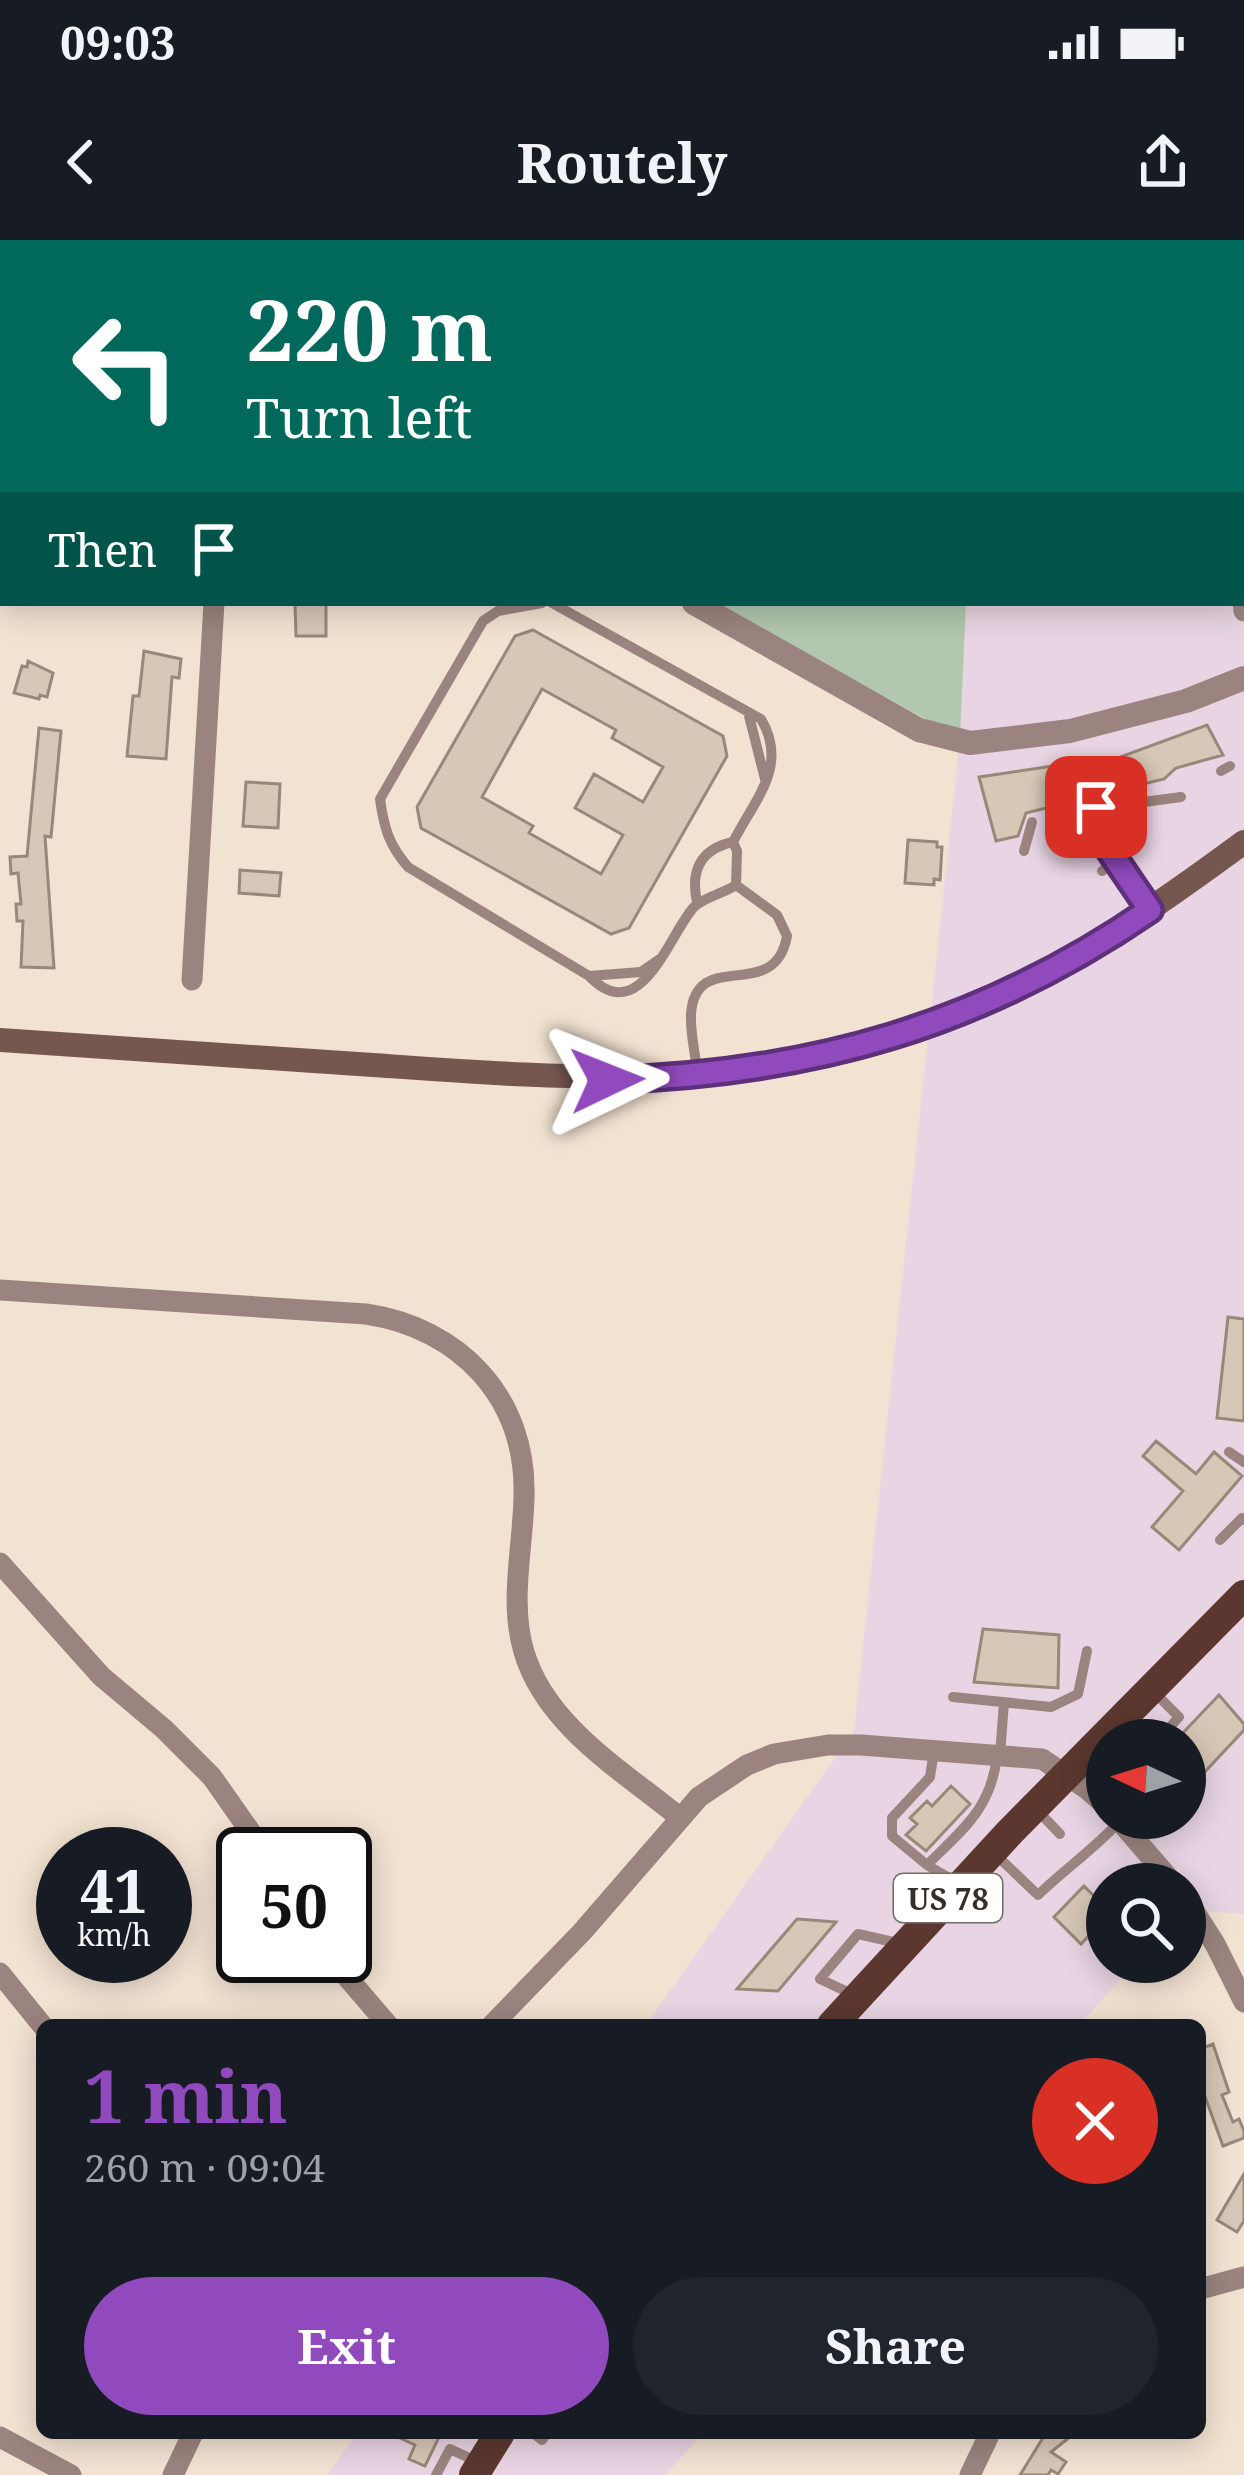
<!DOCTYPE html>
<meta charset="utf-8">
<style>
:root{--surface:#171b24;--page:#20242c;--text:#f1f3f6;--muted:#9ea1a6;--accent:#914abd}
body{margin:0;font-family:"Noto Serif",serif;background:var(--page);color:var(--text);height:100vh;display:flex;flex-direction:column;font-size:45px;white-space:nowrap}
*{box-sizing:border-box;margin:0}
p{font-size:39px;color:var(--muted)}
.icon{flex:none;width:66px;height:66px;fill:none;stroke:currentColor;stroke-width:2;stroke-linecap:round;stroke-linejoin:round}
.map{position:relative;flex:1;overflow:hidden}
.details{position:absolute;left:36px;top:1779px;width:1170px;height:420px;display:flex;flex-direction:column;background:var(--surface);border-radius:18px;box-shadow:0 6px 30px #0003}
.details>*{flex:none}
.banner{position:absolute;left:0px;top:0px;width:1245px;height:366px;box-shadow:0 6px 30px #0003;background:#00695c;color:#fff;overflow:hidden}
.needle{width:78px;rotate:274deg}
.controls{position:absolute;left:1086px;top:1479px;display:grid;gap:24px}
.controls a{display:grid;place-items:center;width:120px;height:120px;border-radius:50%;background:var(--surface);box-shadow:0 6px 30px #0003;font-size:60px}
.speed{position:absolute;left:36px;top:1587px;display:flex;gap:24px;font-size:60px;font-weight:700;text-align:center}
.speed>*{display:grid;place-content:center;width:156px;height:156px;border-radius:50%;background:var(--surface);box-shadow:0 6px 30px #0003;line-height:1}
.speed small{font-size:30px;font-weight:400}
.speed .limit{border:6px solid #111;border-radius:18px;background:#fff;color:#111}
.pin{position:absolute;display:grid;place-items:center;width:102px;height:102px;color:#fff;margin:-51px;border-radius:24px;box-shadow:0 6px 18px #0006}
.me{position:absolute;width:132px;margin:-66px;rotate:88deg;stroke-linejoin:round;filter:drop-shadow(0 0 9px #0008)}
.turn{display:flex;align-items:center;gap:42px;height:252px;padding:0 48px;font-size:54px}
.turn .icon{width:156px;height:156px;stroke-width:2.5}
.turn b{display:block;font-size:84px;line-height:102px}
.then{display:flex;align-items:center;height:114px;padding:0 48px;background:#0003;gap:24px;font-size:45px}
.round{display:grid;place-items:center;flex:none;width:126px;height:126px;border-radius:63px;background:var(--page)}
.summary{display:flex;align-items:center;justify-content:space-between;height:204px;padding:0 48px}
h1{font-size:72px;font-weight:700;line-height:90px;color:var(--accent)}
.primary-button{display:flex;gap:24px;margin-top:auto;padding:24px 48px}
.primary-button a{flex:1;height:138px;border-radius:72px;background:var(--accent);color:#fff;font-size:48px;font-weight:700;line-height:138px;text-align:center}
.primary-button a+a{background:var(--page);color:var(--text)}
.status{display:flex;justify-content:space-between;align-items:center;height:84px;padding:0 60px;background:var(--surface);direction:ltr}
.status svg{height:33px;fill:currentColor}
header{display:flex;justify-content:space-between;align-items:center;height:156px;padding:0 48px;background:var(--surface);font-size:54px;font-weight:700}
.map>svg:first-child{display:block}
.commercial{fill:#e8d4e2;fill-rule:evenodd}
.green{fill:#b2c7af}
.building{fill:#d7c7b6;stroke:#978879;stroke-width:3;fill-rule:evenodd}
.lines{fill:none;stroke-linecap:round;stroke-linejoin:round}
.service{stroke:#9b847f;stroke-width:10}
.minor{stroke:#9b847f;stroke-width:21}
.tertiary{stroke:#9b847f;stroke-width:24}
.secondary{stroke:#765750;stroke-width:24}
.primary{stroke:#5b372f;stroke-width:30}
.route-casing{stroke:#5e307b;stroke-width:30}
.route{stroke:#914abd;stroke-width:21}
.labels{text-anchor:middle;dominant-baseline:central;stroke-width:9;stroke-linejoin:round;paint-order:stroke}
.shield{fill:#fff;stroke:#726d69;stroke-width:3}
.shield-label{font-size:30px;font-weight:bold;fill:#362f29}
</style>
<div class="status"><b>09:03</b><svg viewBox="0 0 49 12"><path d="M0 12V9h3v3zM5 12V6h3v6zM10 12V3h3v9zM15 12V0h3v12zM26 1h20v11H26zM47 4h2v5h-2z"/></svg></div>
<header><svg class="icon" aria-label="back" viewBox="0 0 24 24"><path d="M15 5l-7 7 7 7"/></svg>Routely<svg class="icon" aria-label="share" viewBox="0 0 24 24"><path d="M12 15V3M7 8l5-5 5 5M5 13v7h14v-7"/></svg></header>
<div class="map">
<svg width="1244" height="2235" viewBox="0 0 1244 2235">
<rect width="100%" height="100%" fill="#f2e2d1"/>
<!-- commercial -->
<path class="commercial" d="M 1225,0 L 1244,0 L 1244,1674 L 1185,1670 L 1185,1644 L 1107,1644 L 1107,1722 L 1137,1722 L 1079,1785 L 646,1785 L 854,1491 L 960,498 L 966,363 L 1242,363 L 1242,3 ZM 1107,1500 L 1185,1500 L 1185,1578 L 1107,1578 Z
M 357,2193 L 703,2193 L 665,2235 L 327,2235 Z"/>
<!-- green -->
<path class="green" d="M 605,0 L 1225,0 L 604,3 Z
M 714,363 L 966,363 L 960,498 Z"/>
<!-- building -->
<path class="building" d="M 295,363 L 326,363 L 326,396 L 296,396 Z
M 533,390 L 723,496 L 727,516 L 629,688 L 611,694 L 421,588 L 417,567 L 515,396 ZM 542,449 L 616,490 L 612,498 L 663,527 L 643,562 L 594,534 L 575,568 L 623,595 L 601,634 L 529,593 L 533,586 L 482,557 Z
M 144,411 L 181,419 L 179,438 L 172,437 L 166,519 L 127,516 L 133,456 L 139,456 Z
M 28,421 L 53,433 L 47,457 L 40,455 L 39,459 L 14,453 L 22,426 L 27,427 Z
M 1207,485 L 1223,515 L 1176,528 L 1164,539 L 1026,573 L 1018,596 L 996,601 L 979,537 L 1106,518 L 1107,522 Z
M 39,488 L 61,491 L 51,597 L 45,596 L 54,728 L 21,727 L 23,681 L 17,681 L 16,664 L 21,664 L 18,633 L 11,634 L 10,617 L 27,616 Z
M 246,542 L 280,544 L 278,588 L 243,586 Z
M 908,600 L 937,602 L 937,607 L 942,607 L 940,640 L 934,639 L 934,645 L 905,643 Z
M 240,630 L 281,633 L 279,656 L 239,653 Z
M 1228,1077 L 1244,1079 L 1244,1181 L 1217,1178 Z
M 1156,1201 L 1196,1234 L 1214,1212 L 1242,1236 L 1179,1310 L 1152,1287 L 1183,1251 L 1143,1216 Z
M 983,1389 L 1059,1395 L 1058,1448 L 974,1442 Z
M 1219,1455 L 1244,1484 L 1244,1490 L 1185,1553 L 1185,1500 L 1179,1497 Z
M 951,1546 L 970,1564 L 926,1611 L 906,1595 L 917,1584 L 910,1578 L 927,1561 L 932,1566 Z
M 1084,1646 L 1107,1669 L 1107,1677 L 1081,1704 L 1054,1677 Z
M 797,1679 L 836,1682 L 778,1751 L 737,1749 Z
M 1213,1804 L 1229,1852 L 1222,1855 L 1233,1882 L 1239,1879 L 1244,1891 L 1244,1898 L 1223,1906 L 1200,1843 L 1200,1809 Z
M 1244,1934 L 1244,1981 L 1237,1992 L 1217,1980 Z
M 389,2193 L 441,2193 L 425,2226 L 409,2219 L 415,2205 Z
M 1046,2193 L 1075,2193 L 1051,2212 L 1066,2222 L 1058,2234 L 1051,2230 L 1048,2235 L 1020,2235 Z"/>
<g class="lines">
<!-- service -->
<path class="service" d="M 542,363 L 498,371 L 483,381 L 380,559 C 384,588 389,605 408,627 L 589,736 C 641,790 669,694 694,667 C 703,658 724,653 736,645 L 777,675 L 787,696 C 775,765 696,706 691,774 C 690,792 695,812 697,830
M 552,363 L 761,479 C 789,526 755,559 733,602 L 737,611 L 736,645
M 749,476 L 765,539
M 1221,531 L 1230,526
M 1096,567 L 1105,604 L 1149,669
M 1084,570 L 1181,557
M 1024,611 L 1032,582
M 1102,631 L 1118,619 L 1128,600
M 697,662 C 690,630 701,609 733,602
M 589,736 L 641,732 L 660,719
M 1229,1212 L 1244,1222
M 1220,1300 L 1242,1278 L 1244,1280
M 1152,1450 L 1179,1477 L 1158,1500
M 953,1457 L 1051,1467 L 1078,1454 L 1087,1411
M 934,1511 L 930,1537 L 892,1578 L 892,1596 L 927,1625 L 958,1643
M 1000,1516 L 1004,1462
M 1037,1570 L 1060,1594
M 995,1614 L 1038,1655 C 1065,1629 1094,1609 1120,1581
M 927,1625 C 963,1589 991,1569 997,1516
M 856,1756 L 820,1739 L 858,1694 L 902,1704
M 533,2193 L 542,2200 L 547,2193
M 436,2235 L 450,2209 L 478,2222"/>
<!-- minor -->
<path class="minor" d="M 119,3 L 120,0
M 438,3 L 440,0
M 1224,3 L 1224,0
M 0,223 L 3,223
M 0,340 L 3,293
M 1242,351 L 1244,371
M 192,740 L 214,363
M 0,1050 L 366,1074 C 460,1088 527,1158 524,1257 C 523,1308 509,1362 524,1412 C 546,1486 623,1531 679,1577
M 0,1323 L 101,1436 L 164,1489 L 212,1537 L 266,1614
M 1117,1578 L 1174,1644
M 1185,1657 L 1215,1704 L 1244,1762
M 329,1716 L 388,1785
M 0,1733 L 42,1785
M 492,1785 L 582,1692 L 699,1557 L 747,1525 L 774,1514 L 828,1505 L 861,1505 L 1042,1519 L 1087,1549 L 1107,1567
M 1200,2049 L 1244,2037
M 0,2197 L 71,2235
M 173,2235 L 193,2193
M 970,2235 L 990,2193"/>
<!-- tertiary -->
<path class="tertiary" d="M 0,78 L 3,76
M 694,363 L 919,490 L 970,503 L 1070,491 L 1186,461 L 1244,438"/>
<!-- secondary -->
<path class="secondary" d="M 0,800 C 124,808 248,817 373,825 C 559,838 733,853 914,792 C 1036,751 1141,678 1244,602"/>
<!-- primary -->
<path class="primary" d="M 832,1785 L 1010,1592 L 1244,1355
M 474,2235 L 500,2193"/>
</g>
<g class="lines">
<!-- route casing -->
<g class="route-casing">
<path id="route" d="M 607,840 C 810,834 981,786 1150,670 L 1105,604 L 1096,567"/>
</g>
<!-- route -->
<use href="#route" class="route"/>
</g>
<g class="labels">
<!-- shield labels -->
<rect class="shield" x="894" y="1634" width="108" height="48" rx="9"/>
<g class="shield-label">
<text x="948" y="1658">US 78</text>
</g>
</g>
</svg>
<div class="controls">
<a><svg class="needle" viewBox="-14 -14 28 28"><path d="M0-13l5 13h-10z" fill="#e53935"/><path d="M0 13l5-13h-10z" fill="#9ea1a6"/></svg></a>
<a><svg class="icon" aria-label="search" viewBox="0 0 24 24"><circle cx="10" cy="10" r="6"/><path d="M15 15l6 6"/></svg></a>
</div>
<div class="speed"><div>41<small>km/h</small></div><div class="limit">50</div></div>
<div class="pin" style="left:1096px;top:567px;background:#d93025"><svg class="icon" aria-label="arrive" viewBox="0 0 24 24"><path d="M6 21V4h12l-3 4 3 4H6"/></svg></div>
<svg class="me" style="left:607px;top:840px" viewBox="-20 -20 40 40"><path d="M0-17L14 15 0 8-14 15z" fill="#914abd" stroke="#fff" stroke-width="4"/></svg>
<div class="banner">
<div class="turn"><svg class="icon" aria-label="left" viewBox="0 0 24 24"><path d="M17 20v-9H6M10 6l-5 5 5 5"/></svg><div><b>220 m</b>Turn left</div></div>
<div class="then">Then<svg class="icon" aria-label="arrive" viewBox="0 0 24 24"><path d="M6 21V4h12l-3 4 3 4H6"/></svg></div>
</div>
<section class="details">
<div class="summary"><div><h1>1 min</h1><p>260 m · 09:04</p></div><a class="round" style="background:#d93025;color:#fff"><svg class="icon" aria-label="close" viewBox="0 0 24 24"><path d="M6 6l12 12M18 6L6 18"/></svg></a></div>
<div class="primary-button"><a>Exit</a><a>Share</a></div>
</section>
</div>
